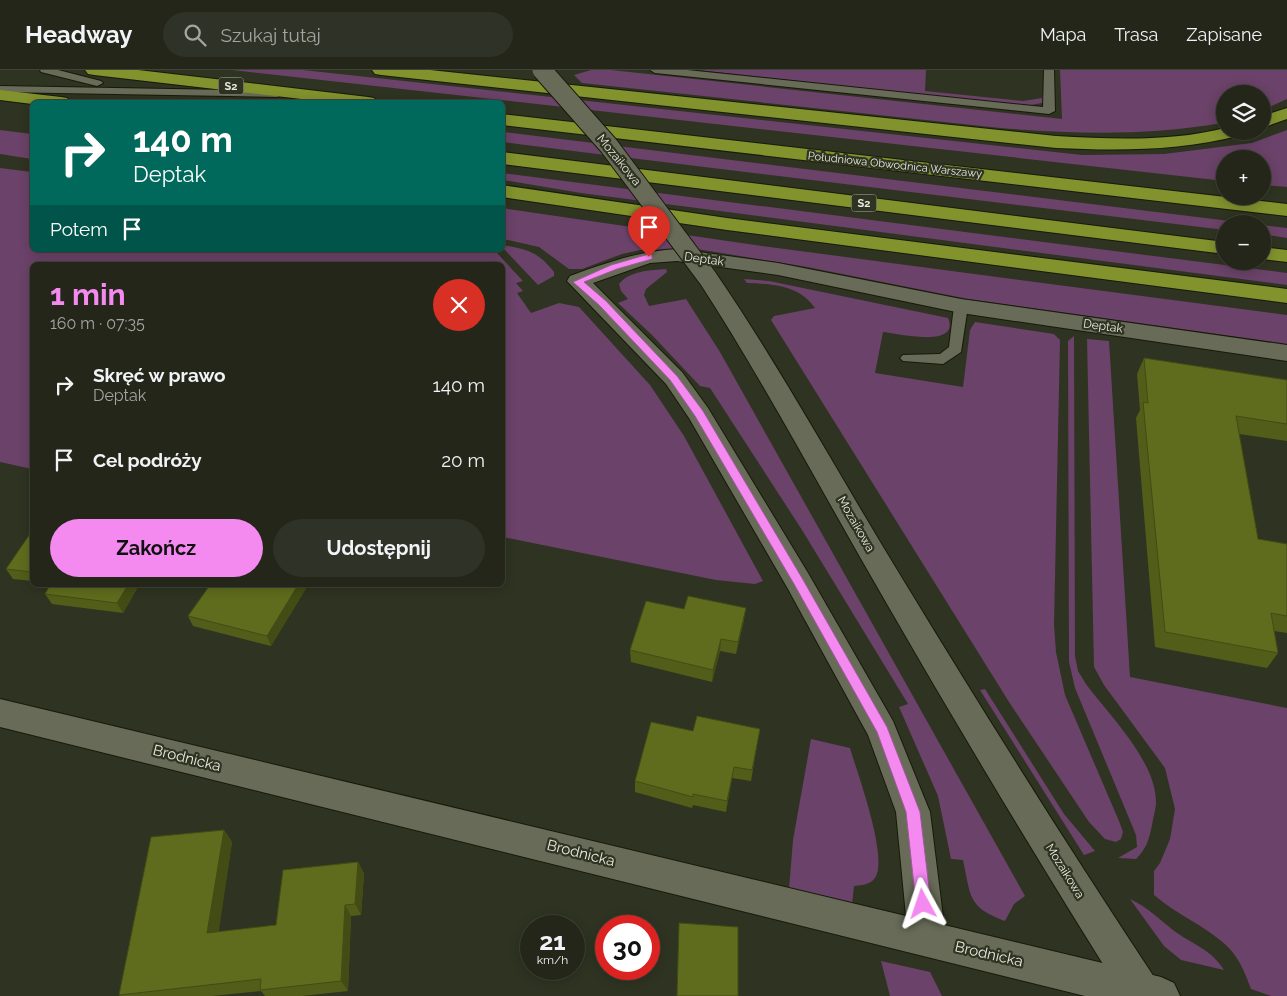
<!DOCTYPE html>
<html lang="pl">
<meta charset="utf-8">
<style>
:root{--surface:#232619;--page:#2f3226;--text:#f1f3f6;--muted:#a3a5a2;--line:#404338;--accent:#f489f0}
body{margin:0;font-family:Raleway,sans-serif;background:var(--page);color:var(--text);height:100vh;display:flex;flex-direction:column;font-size:19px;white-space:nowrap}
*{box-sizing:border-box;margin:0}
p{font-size:16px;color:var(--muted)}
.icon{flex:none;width:28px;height:28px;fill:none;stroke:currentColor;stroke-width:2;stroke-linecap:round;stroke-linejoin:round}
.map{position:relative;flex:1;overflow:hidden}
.side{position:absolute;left:30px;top:192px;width:475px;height:325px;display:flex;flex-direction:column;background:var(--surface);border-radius:8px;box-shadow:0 2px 12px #0003,0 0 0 1px var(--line)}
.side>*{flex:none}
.banner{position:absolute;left:30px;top:30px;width:475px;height:152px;border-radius:8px;box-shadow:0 2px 12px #0003,0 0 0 1px var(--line);background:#00695c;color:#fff;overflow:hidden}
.tools{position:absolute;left:1216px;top:15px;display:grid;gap:10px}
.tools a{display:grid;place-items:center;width:55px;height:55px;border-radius:50%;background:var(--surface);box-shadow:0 2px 12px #0003,0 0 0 1px var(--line);font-size:25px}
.speed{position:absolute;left:520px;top:845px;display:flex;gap:10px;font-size:25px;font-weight:700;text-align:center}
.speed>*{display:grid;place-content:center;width:65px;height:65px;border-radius:50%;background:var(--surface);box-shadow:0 2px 12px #0003,0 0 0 1px var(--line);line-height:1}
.speed small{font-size:12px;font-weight:400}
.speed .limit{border:8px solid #d22;background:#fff;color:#111}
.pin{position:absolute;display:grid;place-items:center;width:42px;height:42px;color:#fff;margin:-51px -21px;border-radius:50% 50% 50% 0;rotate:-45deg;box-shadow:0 0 5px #0007}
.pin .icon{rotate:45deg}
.me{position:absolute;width:55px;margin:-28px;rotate:355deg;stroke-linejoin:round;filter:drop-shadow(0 0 4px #0008)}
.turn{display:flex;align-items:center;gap:18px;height:105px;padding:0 20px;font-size:22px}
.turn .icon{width:65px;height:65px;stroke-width:2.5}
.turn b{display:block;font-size:35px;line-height:42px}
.then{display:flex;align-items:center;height:48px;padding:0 20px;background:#0003;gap:10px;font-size:19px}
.round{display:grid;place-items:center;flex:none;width:52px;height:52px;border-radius:26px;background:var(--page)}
.head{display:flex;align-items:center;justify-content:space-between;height:85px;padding:0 20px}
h1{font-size:30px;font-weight:700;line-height:38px;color:var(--accent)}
.action{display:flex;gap:10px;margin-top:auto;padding:10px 20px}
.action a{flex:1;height:58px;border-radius:30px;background:var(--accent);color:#111;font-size:20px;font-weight:700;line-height:58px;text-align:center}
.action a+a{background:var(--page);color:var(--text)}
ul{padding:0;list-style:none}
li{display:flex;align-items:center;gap:15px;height:75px;padding:0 20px}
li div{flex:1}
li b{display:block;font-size:19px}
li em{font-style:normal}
header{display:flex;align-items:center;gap:30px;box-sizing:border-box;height:70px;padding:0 25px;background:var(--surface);border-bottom:1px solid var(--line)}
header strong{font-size:24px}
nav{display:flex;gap:28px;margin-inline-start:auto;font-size:18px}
.search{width:350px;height:45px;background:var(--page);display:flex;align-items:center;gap:12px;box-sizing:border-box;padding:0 18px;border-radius:28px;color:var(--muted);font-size:19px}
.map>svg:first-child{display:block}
.green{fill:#6b4269}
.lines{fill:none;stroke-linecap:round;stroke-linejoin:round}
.lane-casing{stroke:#171a09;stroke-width:2}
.street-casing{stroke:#171a09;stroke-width:2}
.secondary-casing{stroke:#171a09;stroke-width:2}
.highway-casing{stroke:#171a09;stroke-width:2}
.lane{fill:#676b57;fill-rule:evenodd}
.street{fill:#676b57;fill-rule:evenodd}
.secondary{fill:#676b57;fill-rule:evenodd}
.highway{fill:#82922d;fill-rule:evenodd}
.secondary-bridge-casing{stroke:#171a09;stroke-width:21;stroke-linecap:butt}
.secondary-bridge{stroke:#676b57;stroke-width:19}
.wall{fill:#525d19}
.shaded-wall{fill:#424c14}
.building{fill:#5f6c1d;stroke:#424c14}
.route{fill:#f489f0;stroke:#9f599c}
.labels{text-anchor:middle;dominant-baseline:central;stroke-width:4.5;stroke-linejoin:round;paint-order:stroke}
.shield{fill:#2f3321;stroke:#afb2a5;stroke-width:1}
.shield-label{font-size:11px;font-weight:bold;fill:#e6e9dd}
.far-street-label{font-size:11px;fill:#e6e9dd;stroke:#2f3321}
.street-label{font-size:12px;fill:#e6e9dd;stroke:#2f3321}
.near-street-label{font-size:15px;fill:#e6e9dd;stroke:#2f3321}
</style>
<header>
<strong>Headway</strong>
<div class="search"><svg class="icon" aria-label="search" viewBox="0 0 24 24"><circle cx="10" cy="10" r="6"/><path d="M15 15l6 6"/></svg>Szukaj tutaj</div>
<nav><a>Mapa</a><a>Trasa</a><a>Zapisane</a></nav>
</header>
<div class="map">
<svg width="1287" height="926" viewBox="0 0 1287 926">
<rect width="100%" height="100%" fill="#2f3321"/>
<!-- green -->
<path class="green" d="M 232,0 L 303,0 L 1082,85 L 1164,84 L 1252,73 L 1287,60 L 1287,117 L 1263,115 L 1262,89 L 1225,89 L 1225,111 Z
M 591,0 L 611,0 L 1062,49 L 1060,0 L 1287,0 L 1287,29 L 1263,40 L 1262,24 L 1225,24 L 1225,52 L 1222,53 C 1144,66 1078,64 1000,58 L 582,13 L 574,5 Z
M 698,0 L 926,0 L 925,21 L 1023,31 L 1042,28 L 1042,25 L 1046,26 L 1042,33 L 1026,36 Z
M 0,60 L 32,64 L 32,89 L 0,84 Z
M 503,62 L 1254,154 L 1225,154 L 1225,160 L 581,82 L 503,72 Z
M 0,98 L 32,102 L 32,180 L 496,182 L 523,211 L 516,213 L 523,221 L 517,223 L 531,243 L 559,233 L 579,237 L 650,315 L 684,366 L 763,511 L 755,514 L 716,510 L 503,467 L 502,195 L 32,195 L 32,399 L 0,392 Z
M 502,103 L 1287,203 L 1287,215 L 581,123 L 503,110 Z
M 502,138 L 762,176 L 1287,245 L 1287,274 L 968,229 L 807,197 L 697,179 L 640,180 L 622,184 L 582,199 L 569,199 L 539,177 L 503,169 Z
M 1263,155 L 1287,158 L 1287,168 L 1263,164 Z
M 502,175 C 528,179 538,182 554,202 L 554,206 L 538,215 L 503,178 Z
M 666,199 L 667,202 L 646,219 L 644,225 L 649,236 L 686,229 L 720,282 L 1025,826 L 1014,834 L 1005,851 C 967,837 971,826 963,790 L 951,789 L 938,726 L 899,637 L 908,634 L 802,460 L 710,318 L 700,316 L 652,265 L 618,233 L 628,229 L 621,221 L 619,214 C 629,201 651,200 666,199 Z
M 744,209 L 769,211 L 948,248 C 961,279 895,263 883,262 L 875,303 L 963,317 L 970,260 L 975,252 L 1054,264 L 1060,270 L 1054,555 L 1056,582 L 1065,625 L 1119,751 L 1123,762 L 1121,769 L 1116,772 L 1105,769 L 1089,752 L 1009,632 L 771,250 L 774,246 L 815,238 C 799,215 773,214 747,213 Z
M 1074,266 L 1075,586 L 1078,601 L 1086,614 C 1109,645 1156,691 1156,732 C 1156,739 1153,748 1152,755 C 1149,769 1147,778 1136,789 L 1118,788 L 1137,777 L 1136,765 L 1075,618 L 1069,592 L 1068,271 Z
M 1087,269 L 1109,271 L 1130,607 L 1287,638 L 1287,926 L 1271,926 L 1251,919 C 1245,903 1239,887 1226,875 C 1205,856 1176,844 1154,825 L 1154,801 L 1160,793 L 1170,769 L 1175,739 L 1165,698 L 1104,615 L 1094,597 Z
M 985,619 L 1064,744 L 1095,781 L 1084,785 L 980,620 Z
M 811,669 L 850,678 C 857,702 889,788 875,808 C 870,815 862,815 854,816 L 852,835 L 789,819 L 793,770 Z
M 1130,829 C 1146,836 1159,849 1173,860 C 1193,875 1210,878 1224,900 L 1181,890 L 1164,876 Z
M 881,891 L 930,902 L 942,926 L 890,926 Z"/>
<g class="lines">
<!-- lane casing -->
<g class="lane-casing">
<path id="lane" d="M 40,0 L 58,0 L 101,11 L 103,13 L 97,16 L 41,2 Z
M 650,0 L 687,0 L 1043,37 L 1044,0 L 1054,0 L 1055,41 L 1049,44 L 655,3 Z
M 0,16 L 277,21 L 283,24 L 277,27 L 0,22 Z
M 961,232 L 968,236 L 961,282 L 943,294 L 903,291 L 900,288 L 903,285 L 940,284 L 949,277 L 954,236 Z"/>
</g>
<!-- street casing -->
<g class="street-casing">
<path id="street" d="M 677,179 L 778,193 L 961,229 L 1287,275 L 1287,291 L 961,243 L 778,205 L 677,191 L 650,193 L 593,213 L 682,302 L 708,338 L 808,503 L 893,651 L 930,742 L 944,855 L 1161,907 L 1174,913 L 1180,926 L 1085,926 L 0,657 L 0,629 L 906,846 L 896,742 L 868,665 L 788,519 L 689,348 L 666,314 L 567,211 L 570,206 C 606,193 639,181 677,179 Z"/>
</g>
<!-- secondary casing -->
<g class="secondary-casing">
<path id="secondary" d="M 707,200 L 715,202 C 785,304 843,413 908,518 C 989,651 1072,783 1158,913 L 1164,926 L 1123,926 C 1042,797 963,666 887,534 C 823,424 765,313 696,207 L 699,202 Z"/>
</g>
<!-- highway casing -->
<g class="highway-casing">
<path id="highway" d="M 85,0 L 138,0 L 368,27 L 374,28 L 377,32 L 327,32 L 94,5 L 88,4 Z
M 372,0 L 430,0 L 1056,66 C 1112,69 1170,72 1225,58 L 1225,61 L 1244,61 L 1242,65 C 1180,81 1119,81 1056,78 L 381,5 L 375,4 Z
M 0,20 L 61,27 L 67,28 L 70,32 L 32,34 L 0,30 Z
M 1287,38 L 1287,49 L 1262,58 L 1262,46 Z
M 502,44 L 1287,134 L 1287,146 L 502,55 Z
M 502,82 L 1225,172 L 1225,184 L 502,94 Z
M 502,115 L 727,148 L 1287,219 L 1287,233 L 727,160 L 502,127 Z
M 1262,177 L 1287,180 L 1287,192 L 1262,189 Z"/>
</g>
<!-- lane -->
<use href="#lane" class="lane"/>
<!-- street -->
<use href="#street" class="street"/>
<!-- secondary -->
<use href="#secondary" class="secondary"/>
<!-- highway -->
<use href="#highway" class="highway"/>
<!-- secondary-bridge casing -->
<g class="secondary-bridge-casing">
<path id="secondary-bridge" d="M 542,0 L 609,76 L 707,207"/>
</g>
<!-- secondary-bridge -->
<use href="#secondary-bridge" class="secondary-bridge"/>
</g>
<!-- wall -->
<path class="wall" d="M 1144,288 L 1287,310 L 1287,371 L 1239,364 L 1258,469 L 1287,474 L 1287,563 L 1274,561 L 1278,583 L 1267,598 L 1155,577 L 1136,348 L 1140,340 L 1137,304 Z
M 32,461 L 32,511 L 13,509 L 6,499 Z
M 139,515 L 123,543 L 52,534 L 45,524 Z
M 308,515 L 271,576 L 193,556 L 188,546 Z
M 684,539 L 744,550 L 736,584 L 720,581 L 712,612 L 631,592 L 630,580 Z
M 693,661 L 758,670 L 751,711 L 732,708 L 726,742 L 693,735 L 692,738 L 635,722 L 635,711 Z
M 224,760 L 232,772 L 218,862 L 276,855 L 358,792 L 364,804 L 361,845 L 351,846 L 348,921 L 302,926 L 265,926 L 261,921 L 212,926 L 120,926 L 119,925 Z"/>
<!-- shaded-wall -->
<path class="shaded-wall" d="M 128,515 L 139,515 L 123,543 L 117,533 Z
M 298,515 L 308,515 L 271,576 L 267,566 Z
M 746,538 L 744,550 L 736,584 L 738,572 Z
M 721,569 L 720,581 L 712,612 L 713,600 Z
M 734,697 L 732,708 L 726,742 L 727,731 Z
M 224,760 L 232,772 L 217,874 L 207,863 Z
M 358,792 L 364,804 L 361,845 L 355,834 Z
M 345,835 L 351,846 L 348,921 L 341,911 Z"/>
<!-- building -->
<path class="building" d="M 1144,288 L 1287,310 L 1287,354 L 1236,346 L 1258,469 L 1287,474 L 1287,546 L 1271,543 L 1278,583 L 1165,562 L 1143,332 L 1148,333 Z
M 32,461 L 32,502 L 6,499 Z
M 50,515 L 128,515 L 117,533 L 45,524 Z
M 210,515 L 298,515 L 267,566 L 188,546 Z
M 688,526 L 746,538 L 738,572 L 721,569 L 713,600 L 630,580 L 646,531 L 684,539 Z
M 697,646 L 760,659 L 752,700 L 734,697 L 727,731 L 693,724 L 693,727 L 635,711 L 651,652 L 693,661 Z
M 224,760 L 207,863 L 276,855 L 283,800 L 358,792 L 355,834 L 345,835 L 341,911 L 260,920 L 261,909 L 119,925 L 151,767 Z
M 679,853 L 738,857 L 738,926 L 677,926 Z"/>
<!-- route -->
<path class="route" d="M 649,184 L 652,185 L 652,189 L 617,199 L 584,212 L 606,231 L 677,306 L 703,341 L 802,508 L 887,657 L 920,742 L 931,834 L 928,840 L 923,842 L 918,840 L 916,834 L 906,742 L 877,662 L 794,514 L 695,346 L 670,310 L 599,235 L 573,212 L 611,195 Z"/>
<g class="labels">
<!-- shield labels -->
<g class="shield">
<rect x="218.5" y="7.5" width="25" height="17" rx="4"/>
<rect x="851.5" y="124.5" width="25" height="17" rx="4"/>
</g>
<g class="shield-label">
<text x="231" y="16">S2</text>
<text x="864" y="133">S2</text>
</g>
<!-- far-street labels -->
<g class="far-street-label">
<text transform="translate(895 95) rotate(6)">Południowa Obwodnica Warszawy</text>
</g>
<!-- street labels -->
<g class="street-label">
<text transform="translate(619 90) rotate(51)">Mozaikowa</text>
<text transform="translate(704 189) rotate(8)">Deptak</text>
<text transform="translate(1103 256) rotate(8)">Deptak</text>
<text transform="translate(856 454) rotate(60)">Mozaikowa</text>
<text transform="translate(1065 801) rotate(58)">Mozaikowa</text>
</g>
<!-- near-street labels -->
<g class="near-street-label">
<text transform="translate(187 688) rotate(14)">Brodnicka</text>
<text transform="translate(581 783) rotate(14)">Brodnicka</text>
<text transform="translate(989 884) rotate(13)">Brodnicka</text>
</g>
</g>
</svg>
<div class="tools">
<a><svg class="icon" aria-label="layers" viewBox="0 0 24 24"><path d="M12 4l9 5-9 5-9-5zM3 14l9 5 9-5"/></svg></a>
<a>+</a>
<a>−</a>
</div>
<div class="speed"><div>21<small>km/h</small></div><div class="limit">30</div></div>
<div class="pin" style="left:649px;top:187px;background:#d93025"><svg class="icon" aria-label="arrive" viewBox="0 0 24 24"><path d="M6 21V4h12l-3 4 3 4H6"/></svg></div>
<svg class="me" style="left:923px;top:834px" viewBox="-20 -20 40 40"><path d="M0-17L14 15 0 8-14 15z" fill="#f489f0" stroke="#fff" stroke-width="4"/></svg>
<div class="banner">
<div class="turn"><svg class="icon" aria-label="right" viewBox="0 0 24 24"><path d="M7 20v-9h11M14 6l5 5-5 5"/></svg><div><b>140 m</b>Deptak</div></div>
<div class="then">Potem<svg class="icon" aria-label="arrive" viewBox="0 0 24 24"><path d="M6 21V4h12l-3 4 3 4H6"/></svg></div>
</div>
<section class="side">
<div class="head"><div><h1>1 min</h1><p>160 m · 07:35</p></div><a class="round" style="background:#d93025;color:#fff"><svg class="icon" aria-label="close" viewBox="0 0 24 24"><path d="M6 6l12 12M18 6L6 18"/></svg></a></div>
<ul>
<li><svg class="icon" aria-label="right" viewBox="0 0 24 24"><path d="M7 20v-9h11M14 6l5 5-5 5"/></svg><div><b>Skręć w prawo</b><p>Deptak</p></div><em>140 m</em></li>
<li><svg class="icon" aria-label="arrive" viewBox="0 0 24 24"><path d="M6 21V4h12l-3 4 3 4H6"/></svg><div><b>Cel podróży</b></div><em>20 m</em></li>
</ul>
<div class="action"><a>Zakończ</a><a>Udostępnij</a></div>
</section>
</div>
